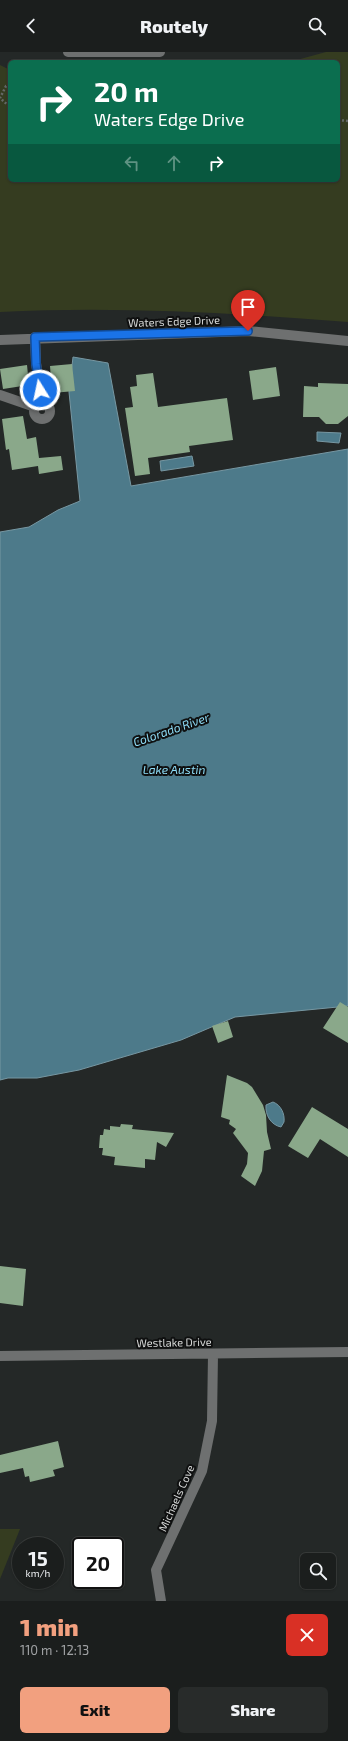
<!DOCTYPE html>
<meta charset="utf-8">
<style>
:root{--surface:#1b1e1d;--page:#282b2a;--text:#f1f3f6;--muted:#a0a2a4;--line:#393c3b;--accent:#f2a07f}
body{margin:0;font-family:"Exo 2",sans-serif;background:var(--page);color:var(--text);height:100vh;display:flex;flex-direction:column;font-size:15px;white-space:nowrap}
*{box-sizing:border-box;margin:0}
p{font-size:13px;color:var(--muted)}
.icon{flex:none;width:22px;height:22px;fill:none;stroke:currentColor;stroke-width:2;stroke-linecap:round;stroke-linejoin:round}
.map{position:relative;height:1549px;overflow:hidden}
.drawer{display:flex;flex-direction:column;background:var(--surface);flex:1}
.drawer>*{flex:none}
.hud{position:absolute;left:8px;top:8px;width:332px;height:122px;border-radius:6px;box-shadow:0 1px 3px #0004,0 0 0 1px var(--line);background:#0b6e4f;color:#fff;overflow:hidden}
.tools{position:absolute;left:300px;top:1501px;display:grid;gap:8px}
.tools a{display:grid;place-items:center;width:36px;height:36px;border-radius:6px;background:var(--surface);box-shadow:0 1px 3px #0004,0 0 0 1px var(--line);font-size:20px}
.speed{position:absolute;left:12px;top:1485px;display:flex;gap:8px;font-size:20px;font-weight:700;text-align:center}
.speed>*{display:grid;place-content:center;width:52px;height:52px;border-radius:50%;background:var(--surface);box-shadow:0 1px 3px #0004,0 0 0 1px var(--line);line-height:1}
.speed small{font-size:10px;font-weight:400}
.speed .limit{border:2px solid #111;border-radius:6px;background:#fff;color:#111}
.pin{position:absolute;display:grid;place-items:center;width:34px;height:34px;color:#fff;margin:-41px -17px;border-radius:50% 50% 50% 0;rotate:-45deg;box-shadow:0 0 4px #0007}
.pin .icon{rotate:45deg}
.me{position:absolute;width:44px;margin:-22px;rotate:350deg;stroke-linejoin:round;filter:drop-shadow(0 0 3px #0008)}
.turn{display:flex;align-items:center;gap:14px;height:84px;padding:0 20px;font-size:18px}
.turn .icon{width:52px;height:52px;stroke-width:2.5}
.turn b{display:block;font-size:28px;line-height:34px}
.lanes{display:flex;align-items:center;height:38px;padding:0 20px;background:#0003;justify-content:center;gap:20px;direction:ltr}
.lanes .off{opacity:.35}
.round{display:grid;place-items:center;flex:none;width:42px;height:42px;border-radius:6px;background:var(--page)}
.overview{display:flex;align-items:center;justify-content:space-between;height:68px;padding:0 20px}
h1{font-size:24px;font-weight:800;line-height:30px;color:var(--accent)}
.cta{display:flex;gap:8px;margin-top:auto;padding:8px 20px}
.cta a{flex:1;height:46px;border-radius:6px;background:var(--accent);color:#111;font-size:16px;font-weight:800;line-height:46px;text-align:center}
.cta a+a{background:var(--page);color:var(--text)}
header{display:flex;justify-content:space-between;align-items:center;height:52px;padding:0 20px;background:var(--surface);font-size:18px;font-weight:800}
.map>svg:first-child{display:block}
.green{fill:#353c20}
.water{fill:#4d7a8a;stroke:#7797a2}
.building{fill:#8aa88a}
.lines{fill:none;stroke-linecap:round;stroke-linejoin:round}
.path{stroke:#646867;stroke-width:2.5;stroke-dasharray:2 2;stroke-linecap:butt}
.minor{stroke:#6e7070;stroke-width:10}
.route-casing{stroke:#114b97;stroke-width:10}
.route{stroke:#1a73e8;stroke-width:7}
.labels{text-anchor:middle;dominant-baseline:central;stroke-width:4;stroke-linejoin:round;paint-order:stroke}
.street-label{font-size:11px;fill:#d8dad9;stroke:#0f1010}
.water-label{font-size:12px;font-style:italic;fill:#8edcf6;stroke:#0f1010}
</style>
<header><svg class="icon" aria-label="back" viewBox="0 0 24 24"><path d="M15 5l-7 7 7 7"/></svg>Routely<svg class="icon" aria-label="search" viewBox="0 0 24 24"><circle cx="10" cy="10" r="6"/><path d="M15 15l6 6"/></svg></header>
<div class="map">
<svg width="348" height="1549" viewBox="0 0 348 1549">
<rect width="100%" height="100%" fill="#242827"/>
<!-- green -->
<path class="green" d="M 326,0 L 348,0 L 348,270 C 233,261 116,254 0,260 L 0,13 L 10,18 L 10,128 L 338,128 L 338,10 L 216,10 L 293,9 Z
M 0,1477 L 20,1477 L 0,1527 Z"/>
<!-- water -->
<path class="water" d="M 73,305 L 108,311 L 131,434 L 348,397 L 348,954 L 235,965 L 181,988 L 79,1018 L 37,1026 L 8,1026 L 0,1028 L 0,480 L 29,475 L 58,458 L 80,449 L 69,340 Z
M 317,380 L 341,381 L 339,391 L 317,389 Z
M 192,404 L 194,414 L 161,419 L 160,409 Z
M 273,1050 C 281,1053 285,1062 284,1070 L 281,1075 C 271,1073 265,1063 266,1053 Z"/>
<!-- building -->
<path class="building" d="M 72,312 L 75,339 L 52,341 L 50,314 Z
M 27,313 L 29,333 L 3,337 L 0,317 Z
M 276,315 L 280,344 L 253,348 L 249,319 Z
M 153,321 L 158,355 L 227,346 L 233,388 L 189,394 L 190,400 L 148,406 L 150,422 L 135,424 L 125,356 L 133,355 L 130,335 L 137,334 L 136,323 Z
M 318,331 L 348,332 L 348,364 L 338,372 L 326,372 L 319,365 L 303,365 L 304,334 L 318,335 Z
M 23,364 L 27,387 L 36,385 L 39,406 L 61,404 L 63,418 L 39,422 L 38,414 L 12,418 L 9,397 L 6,398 L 2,367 Z
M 340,950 L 348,955 L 348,991 L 323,976 Z
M 228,969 L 233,985 L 218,991 L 212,974 Z
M 227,1023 L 247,1031 L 252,1035 L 263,1053 L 266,1063 L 267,1080 L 271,1097 L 264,1099 L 262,1119 L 255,1134 L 241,1124 L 247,1112 L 248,1101 L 233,1081 L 236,1077 L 229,1072 L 230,1068 L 221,1065 Z
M 312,1055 L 348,1077 L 348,1105 L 320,1087 L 308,1106 L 288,1094 Z
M 121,1072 L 133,1073 L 132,1077 L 174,1081 L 166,1095 L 157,1090 L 155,1108 L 145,1107 L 145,1116 L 114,1113 L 115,1105 L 102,1103 L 103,1096 L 99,1096 L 100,1083 L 103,1083 L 104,1077 L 110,1078 L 110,1074 L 120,1075 Z
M 0,1214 L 26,1217 L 23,1254 L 0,1251 Z
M 58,1389 L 64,1415 L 53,1418 L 55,1424 L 30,1430 L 29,1424 L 25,1425 L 23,1416 L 0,1421 L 0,1403 Z"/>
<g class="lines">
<!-- path -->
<path class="path" d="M 10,33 L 6,34 L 0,46 L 10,55
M 338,68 L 348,69"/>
<!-- minor -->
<path class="minor" d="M 68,0 L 160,0
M 35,285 L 36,311 L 42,351
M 0,288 L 248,279 L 348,289
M 0,343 L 35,355
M34 359a8 8 0 1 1 16 0a8 8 0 1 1-16 0Z
M 0,1304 L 348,1300
M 161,1549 L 156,1518 L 202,1419 L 212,1369 L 213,1302"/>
</g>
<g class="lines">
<!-- route casing -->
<g class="route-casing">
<path id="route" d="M 40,338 L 36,312 L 35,285 L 248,279"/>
</g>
<!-- route -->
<use href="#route" class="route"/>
</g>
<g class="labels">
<!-- street labels -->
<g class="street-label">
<text transform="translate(174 269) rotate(-2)">Waters Edge Drive</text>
<text transform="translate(174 1290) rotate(-1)">Westlake Drive</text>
<text transform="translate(176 1446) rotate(-66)">Michaels Cove</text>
</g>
<!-- water labels -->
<g class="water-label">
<text transform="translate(171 677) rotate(-19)">Colorado River</text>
<text x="174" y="717">Lake Austin</text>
</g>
</g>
</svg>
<div class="tools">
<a><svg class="icon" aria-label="search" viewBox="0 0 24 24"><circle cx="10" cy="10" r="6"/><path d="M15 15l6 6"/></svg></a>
</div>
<div class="speed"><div>15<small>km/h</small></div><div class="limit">20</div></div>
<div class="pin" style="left:248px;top:279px;background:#d93025"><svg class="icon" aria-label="arrive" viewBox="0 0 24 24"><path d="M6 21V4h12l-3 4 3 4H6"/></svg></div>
<svg class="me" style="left:40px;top:338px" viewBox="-20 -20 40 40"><circle r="17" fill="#1a73e8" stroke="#fff" stroke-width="3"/><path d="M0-11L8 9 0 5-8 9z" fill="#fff"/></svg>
<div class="hud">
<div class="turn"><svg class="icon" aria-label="right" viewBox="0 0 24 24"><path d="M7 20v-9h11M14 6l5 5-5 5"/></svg><div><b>20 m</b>Waters Edge Drive</div></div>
<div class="lanes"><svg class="icon off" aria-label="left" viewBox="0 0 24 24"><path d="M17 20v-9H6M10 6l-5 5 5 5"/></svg><svg class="icon off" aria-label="ahead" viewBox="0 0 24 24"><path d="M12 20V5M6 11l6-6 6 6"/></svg><svg class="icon" aria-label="right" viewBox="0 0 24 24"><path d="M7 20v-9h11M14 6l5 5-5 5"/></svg></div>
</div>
</div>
<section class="drawer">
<div class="overview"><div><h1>1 min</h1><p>110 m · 12:13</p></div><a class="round" style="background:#d93025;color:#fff"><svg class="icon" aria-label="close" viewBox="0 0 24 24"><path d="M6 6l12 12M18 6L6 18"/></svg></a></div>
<div class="cta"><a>Exit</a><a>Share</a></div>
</section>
